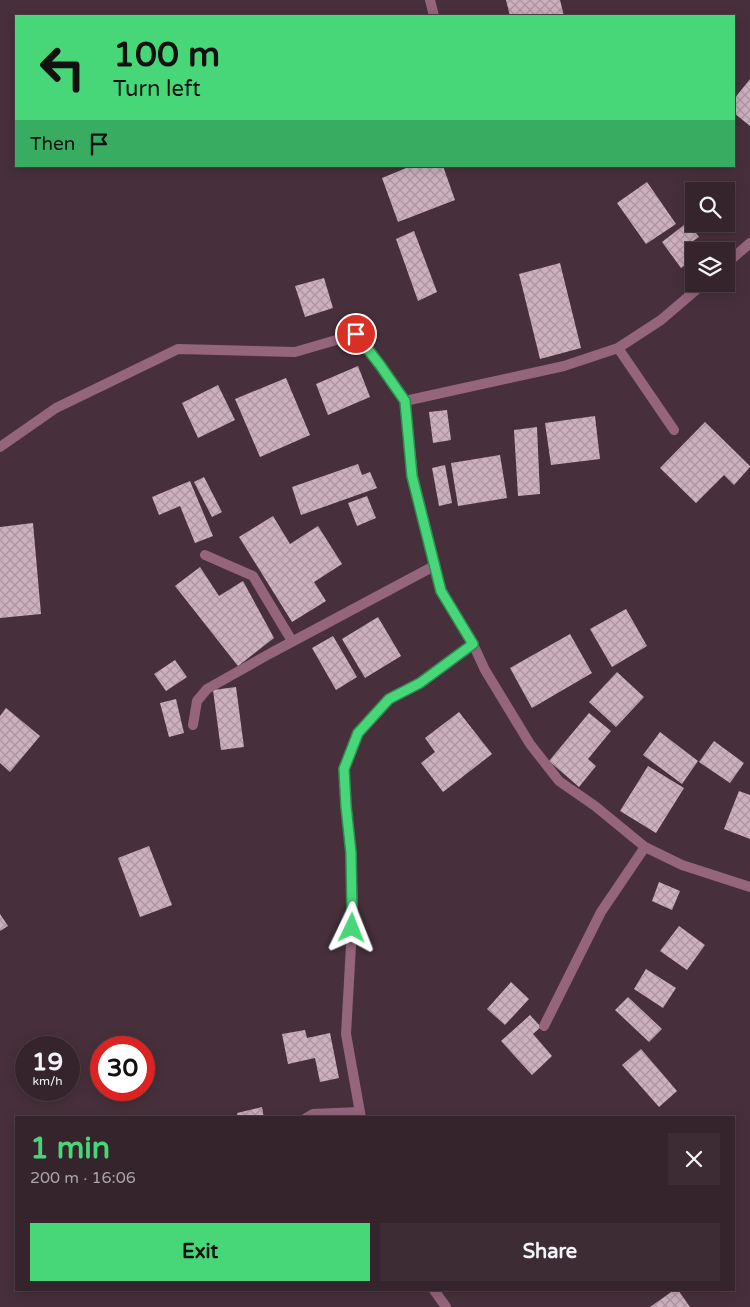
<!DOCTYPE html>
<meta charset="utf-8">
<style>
:root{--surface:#35242c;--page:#3d2c34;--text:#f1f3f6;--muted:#aaa4a9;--line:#4f4148;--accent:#47d779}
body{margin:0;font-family:"Varela Round",sans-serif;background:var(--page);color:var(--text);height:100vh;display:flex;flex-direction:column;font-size:19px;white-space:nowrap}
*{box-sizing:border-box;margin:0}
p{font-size:16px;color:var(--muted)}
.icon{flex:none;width:28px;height:28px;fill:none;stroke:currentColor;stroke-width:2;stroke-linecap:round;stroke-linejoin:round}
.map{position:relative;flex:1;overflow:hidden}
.drawer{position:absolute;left:15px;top:1116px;width:720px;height:175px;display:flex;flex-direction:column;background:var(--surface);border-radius:0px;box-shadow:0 2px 12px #0003,0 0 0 1px var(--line)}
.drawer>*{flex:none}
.guide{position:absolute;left:15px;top:15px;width:720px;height:152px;border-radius:0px;box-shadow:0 2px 12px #0003,0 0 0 1px var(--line);background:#47d779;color:#111;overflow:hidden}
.fabs{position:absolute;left:685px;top:182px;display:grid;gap:10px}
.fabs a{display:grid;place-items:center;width:50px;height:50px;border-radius:0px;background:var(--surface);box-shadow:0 2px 12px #0003,0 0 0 1px var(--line);font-size:25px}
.speed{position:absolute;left:15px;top:1036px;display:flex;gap:10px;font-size:25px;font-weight:700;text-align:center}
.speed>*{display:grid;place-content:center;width:65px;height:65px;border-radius:50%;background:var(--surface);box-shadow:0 2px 12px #0003,0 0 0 1px var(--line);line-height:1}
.speed small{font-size:12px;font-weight:400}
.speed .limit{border:8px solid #d22;background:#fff;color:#111}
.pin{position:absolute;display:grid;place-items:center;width:42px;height:42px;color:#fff;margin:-21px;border:2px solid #fff;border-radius:50%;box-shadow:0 1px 5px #0007}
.me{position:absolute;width:55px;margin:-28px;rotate:2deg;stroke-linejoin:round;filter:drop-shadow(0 0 4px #0008)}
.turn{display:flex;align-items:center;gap:18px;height:105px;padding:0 15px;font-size:22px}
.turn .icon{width:65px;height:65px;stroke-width:2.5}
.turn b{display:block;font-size:35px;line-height:42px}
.then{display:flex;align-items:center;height:48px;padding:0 15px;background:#0003;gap:10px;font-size:19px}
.round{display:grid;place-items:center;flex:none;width:52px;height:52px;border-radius:0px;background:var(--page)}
.summary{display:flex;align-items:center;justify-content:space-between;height:85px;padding:0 15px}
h1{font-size:30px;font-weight:800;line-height:38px;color:var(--accent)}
.cta{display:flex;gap:10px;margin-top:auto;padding:10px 15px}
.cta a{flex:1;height:58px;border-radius:0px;background:var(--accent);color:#111;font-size:20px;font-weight:800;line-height:58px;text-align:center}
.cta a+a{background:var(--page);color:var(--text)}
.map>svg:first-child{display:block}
.building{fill:url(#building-cross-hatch)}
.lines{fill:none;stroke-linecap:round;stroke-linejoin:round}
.street{stroke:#95657c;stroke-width:10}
.route-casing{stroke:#2e8c4f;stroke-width:12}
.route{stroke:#47d779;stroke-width:9}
</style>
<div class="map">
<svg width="750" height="1307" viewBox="0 0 750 1307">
<defs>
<pattern id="building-cross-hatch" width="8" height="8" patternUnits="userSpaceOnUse" patternTransform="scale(1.25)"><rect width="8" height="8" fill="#cdb0bd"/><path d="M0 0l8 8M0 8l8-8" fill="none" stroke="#ac949f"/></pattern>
</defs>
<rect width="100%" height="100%" fill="#47303b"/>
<!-- building -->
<path class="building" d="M 506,0 L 560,0 L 564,16 L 510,16 Z
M 750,79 L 750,126 L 734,113 L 734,99 Z
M 411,166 L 443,166 L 455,200 L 398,222 L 382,178 Z
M 647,182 L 676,224 L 646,244 L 617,203 Z
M 688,222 L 699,237 L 693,241 L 700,251 L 694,251 L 694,258 L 681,268 L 662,242 Z
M 414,231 L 437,292 L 418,301 L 396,239 Z
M 560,263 L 581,348 L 540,359 L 519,274 Z
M 324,278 L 333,308 L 305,317 L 295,286 Z
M 358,366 L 370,397 L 328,415 L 316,384 Z
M 286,378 L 310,435 L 260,457 L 235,399 Z
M 218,385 L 235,420 L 198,438 L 182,403 Z
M 447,410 L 451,440 L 433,443 L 429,412 Z
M 595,416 L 600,459 L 551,465 L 545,423 Z
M 705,422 L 750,466 L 750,467 L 734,485 L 724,475 L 696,503 L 660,468 Z
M 537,427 L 540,494 L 518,496 L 514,430 Z
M 500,455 L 507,498 L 458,506 L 451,463 Z
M 358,464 L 362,475 L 370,472 L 377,488 L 301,515 L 292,487 Z
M 445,465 L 452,503 L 439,506 L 432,468 Z
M 204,477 L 222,512 L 212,517 L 194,482 Z
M 190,481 L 213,536 L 195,543 L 180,506 L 159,515 L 152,497 Z
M 367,496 L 376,518 L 357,526 L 348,503 Z
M 273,516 L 290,544 L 318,526 L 342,564 L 314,582 L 326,601 L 292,622 L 239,537 Z
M 33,523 L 41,614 L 0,618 L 0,527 Z
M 200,567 L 219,596 L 243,581 L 274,638 L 238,666 L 175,586 Z
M 626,609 L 647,646 L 612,667 L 590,629 Z
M 378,617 L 401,656 L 365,678 L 342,639 Z
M 570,634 L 592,673 L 532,708 L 510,668 Z
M 333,636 L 357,677 L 336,690 L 312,648 Z
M 175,660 L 187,677 L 166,691 L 154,674 Z
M 617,672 L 644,697 L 616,727 L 589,702 Z
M 236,687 L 244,747 L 221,750 L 213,690 Z
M 176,699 L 184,733 L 169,737 L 160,703 Z
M 6,708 L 40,736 L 10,772 L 0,763 L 0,716 Z
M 459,712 L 492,754 L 443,792 L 421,763 L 435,752 L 425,738 Z
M 589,713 L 611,731 L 588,759 L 596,766 L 579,787 L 549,761 Z
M 660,732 L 698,761 L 682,784 L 643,755 Z
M 714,741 L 744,763 L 730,783 L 699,762 Z
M 648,766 L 684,788 L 656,833 L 620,811 Z
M 739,791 L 750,795 L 750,839 L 724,829 Z
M 149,846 L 172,905 L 140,917 L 118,858 Z
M 659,882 L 680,891 L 672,910 L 652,901 Z
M 0,914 L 8,926 L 0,931 Z
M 679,926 L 705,945 L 687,970 L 660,951 Z
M 646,969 L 676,988 L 663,1008 L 634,989 Z
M 511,982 L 529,999 L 505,1025 L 487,1009 Z
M 628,997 L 662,1029 L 649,1042 L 615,1010 Z
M 530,1015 L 541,1027 L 533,1034 L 552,1056 L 532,1075 L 501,1041 Z
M 305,1030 L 307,1038 L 330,1033 L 339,1078 L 320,1082 L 315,1058 L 288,1064 L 282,1034 Z
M 641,1049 L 677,1091 L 659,1107 L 622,1065 Z
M 262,1107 L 264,1118 L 238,1118 L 237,1113 Z
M 674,1290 L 678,1290 L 690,1307 L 650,1307 Z"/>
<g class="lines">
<!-- street -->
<path class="street" d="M 430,0 L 434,16
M 726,264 L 750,243
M 618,348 L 674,430
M 405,401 L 564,366 L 618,348 L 661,320 L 703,284
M 0,447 L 56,408 L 178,349 L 295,352 L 357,334 L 380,365 L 405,401 L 413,476 L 441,591 L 473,644 L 485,670 L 530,744 L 559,781 L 595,806 L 645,847 L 682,865 L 750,887
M 205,555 L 253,576 L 292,641
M 193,725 L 197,701 L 207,689 L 271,653 L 434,566
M 544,1026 L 601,912 L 645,847
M 306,1118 L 313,1114 L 359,1112
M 361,1118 L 346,1034 L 353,910 L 351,853 L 346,807 L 344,769 L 358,733 L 389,699 L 420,683 L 473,644
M 434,1290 L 446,1307"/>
</g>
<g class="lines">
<!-- route casing -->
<g class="route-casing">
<path id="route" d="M 352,928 L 352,910 L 351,853 L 346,806 L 344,769 L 358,733 L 389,699 L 420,683 L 473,644 L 441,591 L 412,476 L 405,401 L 380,365 L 356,334"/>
</g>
<!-- route -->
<use href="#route" class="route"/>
</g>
</svg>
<div class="fabs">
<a><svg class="icon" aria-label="search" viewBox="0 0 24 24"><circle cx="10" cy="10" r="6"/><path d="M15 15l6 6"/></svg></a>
<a><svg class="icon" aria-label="layers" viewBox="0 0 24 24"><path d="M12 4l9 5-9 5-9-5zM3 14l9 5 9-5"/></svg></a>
</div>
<div class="speed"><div>19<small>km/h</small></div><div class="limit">30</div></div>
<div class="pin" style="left:356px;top:334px;background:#d93025"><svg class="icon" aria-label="arrive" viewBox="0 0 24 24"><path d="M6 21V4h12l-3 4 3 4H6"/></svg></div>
<svg class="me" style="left:352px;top:928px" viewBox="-20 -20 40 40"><path d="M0-17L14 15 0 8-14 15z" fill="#47d779" stroke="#fff" stroke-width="4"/></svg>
<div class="guide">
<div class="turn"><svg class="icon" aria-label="left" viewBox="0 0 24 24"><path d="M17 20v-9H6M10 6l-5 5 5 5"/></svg><div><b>100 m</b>Turn left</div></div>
<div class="then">Then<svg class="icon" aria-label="arrive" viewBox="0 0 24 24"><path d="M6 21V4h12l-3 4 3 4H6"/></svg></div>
</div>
<section class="drawer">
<div class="summary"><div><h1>1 min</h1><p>200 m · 16:06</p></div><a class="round"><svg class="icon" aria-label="close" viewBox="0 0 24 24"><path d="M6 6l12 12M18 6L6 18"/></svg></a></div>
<div class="cta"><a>Exit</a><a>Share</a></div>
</section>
</div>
